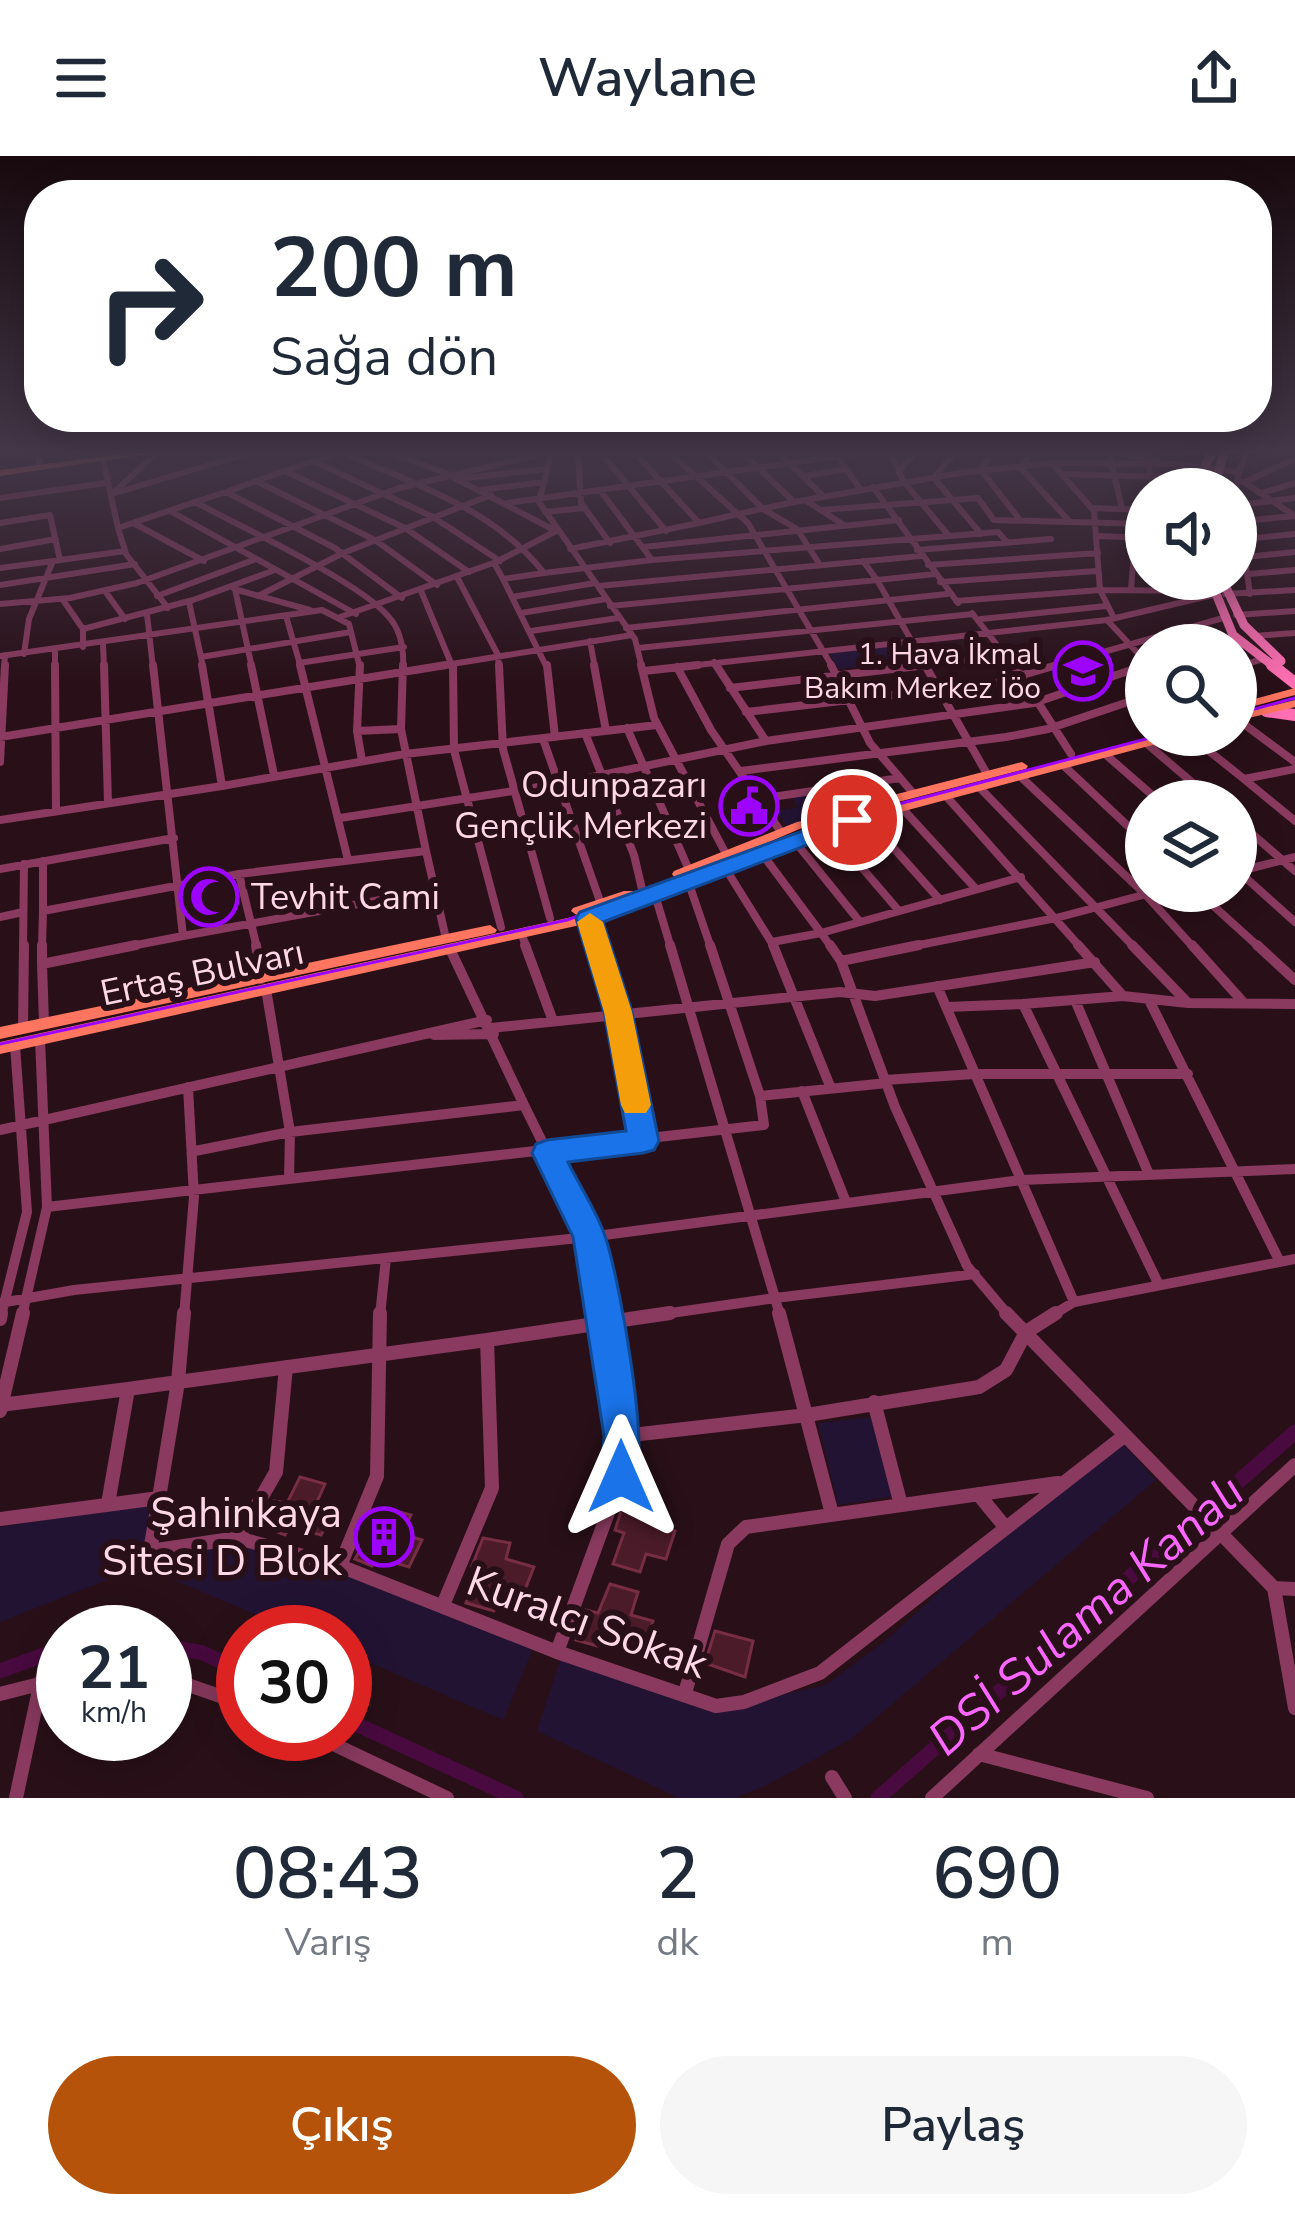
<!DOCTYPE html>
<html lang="tr">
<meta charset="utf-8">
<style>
:root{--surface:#fff;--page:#f6f6f7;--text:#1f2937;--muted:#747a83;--accent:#b45309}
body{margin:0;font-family:"Nunito Sans",sans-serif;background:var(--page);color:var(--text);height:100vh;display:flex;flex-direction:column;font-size:45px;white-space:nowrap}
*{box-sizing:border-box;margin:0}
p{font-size:39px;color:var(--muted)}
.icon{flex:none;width:66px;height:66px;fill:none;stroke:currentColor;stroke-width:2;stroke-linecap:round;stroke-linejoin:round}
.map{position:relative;height:1642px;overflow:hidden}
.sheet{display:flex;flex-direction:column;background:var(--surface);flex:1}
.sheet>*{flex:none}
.banner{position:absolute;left:24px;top:24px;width:1248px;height:252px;border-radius:48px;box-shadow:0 6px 30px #0003;background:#fff;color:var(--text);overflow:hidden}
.tools{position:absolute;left:1125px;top:312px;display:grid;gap:24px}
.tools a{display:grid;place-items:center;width:132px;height:132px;border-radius:50%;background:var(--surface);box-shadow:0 6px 30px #0003;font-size:60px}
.speed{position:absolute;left:36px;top:1449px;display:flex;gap:24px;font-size:60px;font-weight:700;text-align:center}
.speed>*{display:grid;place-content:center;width:156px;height:156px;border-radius:50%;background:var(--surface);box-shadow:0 6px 30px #0003;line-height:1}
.speed small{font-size:30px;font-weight:400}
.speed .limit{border:18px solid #d22;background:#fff;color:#111}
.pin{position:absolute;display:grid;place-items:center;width:102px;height:102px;color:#fff;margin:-51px;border:6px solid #fff;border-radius:50%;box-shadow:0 3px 12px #0007}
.me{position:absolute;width:132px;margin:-66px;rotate:0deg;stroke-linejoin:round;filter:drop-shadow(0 0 9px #0008)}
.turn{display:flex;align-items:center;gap:42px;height:252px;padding:0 48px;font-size:54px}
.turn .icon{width:156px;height:156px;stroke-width:2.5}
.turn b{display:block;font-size:84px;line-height:102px}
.eta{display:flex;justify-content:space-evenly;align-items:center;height:204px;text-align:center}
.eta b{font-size:72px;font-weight:600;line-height:84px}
.cta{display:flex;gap:24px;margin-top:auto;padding:24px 48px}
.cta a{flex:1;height:138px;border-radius:72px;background:var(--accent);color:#fff;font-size:48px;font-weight:600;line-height:138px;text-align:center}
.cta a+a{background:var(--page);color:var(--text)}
header{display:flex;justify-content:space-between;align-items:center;height:156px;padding:0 48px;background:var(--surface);font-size:54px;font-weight:600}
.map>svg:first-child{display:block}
.green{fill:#221333}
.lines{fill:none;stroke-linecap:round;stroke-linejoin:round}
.canal{stroke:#490a3f;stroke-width:15}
.building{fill:#4b1b29;stroke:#772d43;stroke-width:3}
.street-far3{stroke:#893a5e;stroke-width:6}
.street-far2{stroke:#893a5e;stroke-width:8}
.street-far1{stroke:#893a5e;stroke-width:10}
.street{stroke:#893a5e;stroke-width:14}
.secondary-far1{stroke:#ff6fb2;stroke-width:9}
.secondary{stroke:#ff6fb2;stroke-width:12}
.primary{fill:#ff755f;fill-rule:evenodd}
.tram{stroke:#9d04ff;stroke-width:3}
.route{fill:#1a73e8;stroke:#114b97;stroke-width:3}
.slow{fill:#f59e0b}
.labels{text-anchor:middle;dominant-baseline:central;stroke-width:12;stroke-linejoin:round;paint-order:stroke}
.far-poi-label{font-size:30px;fill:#ffd8e7;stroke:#291018;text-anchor:end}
.poi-label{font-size:36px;fill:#ffd8e7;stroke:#291018;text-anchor:end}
.street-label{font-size:36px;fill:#ffd8e7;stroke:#291018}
.near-poi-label{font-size:42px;fill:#ffd8e7;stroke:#291018;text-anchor:end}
.near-street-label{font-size:42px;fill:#ffd8e7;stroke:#291018}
.near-water-label{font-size:48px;font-style:italic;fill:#fb66ff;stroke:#291018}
</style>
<header><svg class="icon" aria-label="menu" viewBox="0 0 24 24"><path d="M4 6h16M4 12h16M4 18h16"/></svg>Waylane<svg class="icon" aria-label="share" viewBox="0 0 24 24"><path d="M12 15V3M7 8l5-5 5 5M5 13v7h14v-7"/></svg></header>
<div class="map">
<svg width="1295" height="1642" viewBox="0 0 1295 1642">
<rect width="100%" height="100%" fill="#291018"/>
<!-- green -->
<path class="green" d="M 907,487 L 916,505 L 838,513 L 828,495 Z
M 870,627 L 885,642 L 786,670 L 776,655 L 798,651 L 792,641 Z
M 870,1261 L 895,1340 L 838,1349 L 818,1267 Z
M 1122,1287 L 1156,1324 L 851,1583 L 767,1629 L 734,1642 L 679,1642 L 537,1575 L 561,1502 L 708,1555 L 826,1529 L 890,1481 L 978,1400 Z
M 159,1342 L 135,1413 L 0,1466 L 0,1371 Z
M 239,1386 L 347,1417 L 535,1488 L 503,1564 L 345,1496 L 345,1476 L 297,1476 L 158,1417 L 161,1398 Z"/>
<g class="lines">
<!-- canal -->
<path class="canal" d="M 165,1490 L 203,1497 L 243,1516
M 0,1515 L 63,1492
M 345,1563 L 516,1642
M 878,1642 L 1295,1276"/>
</g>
<!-- building -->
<path class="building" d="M 215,731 L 232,732 L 220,752 L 188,749 L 196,735 Z
M 300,1321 L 325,1328 L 316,1348 L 335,1354 L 321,1379 L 290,1370 L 285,1379 L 261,1370 L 274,1345 L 287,1347 Z
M 624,1346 L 652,1354 L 647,1366 L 675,1375 L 666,1403 L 646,1398 L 640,1416 L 613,1408 L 624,1377 L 615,1374 Z
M 384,1352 L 411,1359 L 402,1378 L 422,1384 L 409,1411 L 375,1401 L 372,1410 L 355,1403 Z
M 483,1382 L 510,1387 L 506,1403 L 534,1411 L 522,1441 L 502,1435 L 494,1455 L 466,1447 L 480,1411 L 472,1410 Z
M 610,1428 L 638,1436 L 631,1459 L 653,1465 L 642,1495 L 606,1484 L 604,1492 L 576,1484 L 586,1454 L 598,1457 Z
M 715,1475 L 753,1485 L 745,1521 L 705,1507 Z"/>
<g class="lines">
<!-- street-far3 -->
<path class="street-far3" d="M 39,297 L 39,308
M 345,297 C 417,330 493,352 544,417 L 652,404 L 600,334
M 390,297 L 443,316 L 556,375
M 532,297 L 566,297
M 551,297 L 539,346 L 635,483 L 642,512
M 578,297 L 581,347 L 610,387
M 601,297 L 666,375
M 670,297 L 738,358 L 794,346
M 707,297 L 763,353 L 797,373 L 820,409
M 743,297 L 794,346 L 960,317 L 1052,307 L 1094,355 L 1100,434 L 1114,462
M 779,297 L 823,340
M 835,297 L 860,333
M 954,297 L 934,322 L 981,378
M 992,297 L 981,314 L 1020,364
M 1031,297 L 1020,311 L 1069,365
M 1109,297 L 1122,352
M 1120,297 L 1158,304
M 409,300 L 439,297
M 103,303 L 118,372
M 315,305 L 338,297
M 1052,307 L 1175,308 L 1238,316
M 1149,313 L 1154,333
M 285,315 L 313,305 L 433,361 L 500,405
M 899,315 L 915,297
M 1062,318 L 1199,322
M 804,320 L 846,313
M 1238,320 L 1246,297
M 457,323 L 547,313
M 256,325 L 285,315 L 405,372 L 469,416
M 1245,326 L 1295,303
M 873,331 L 958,447
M 1235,333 L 1237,324 L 1245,327 L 1295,360
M 479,334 L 544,326
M 226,336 L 256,325 L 375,384 L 437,429
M 1262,337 L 1295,327
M 112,338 L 249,297
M 112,338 L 157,297
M 0,342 L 106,327
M 1236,342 L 1250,438
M 805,344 L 844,369
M 195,346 L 226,336 L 335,392 L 402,442
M 507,347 L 862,297
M 1239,349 L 1295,342
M 1092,352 L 1146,354
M 821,354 L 978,342 L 994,364 L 1146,368
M 170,355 L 356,458
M 545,356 L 584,352
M 1241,365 L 1295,360
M 0,367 L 50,359 L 60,404
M 699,367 L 738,358 L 748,367 L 833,512
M 135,368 L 204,405
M 949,380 L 998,376 L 1007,386
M 1099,380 L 1146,382
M 1245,383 L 1295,378
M 643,391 L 899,364
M 0,393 L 56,383
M 570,393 L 699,367 L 635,297
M 917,394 L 1051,383
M 1246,401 L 1295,396
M 652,404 L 949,380 L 904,326 L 890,297
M 863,405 L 877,424 L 935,418
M 494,407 L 503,423 L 544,417
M 928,409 L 1098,397
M 0,412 L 53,405
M 1248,418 L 1295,414
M 457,421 L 498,499 L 499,512
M 503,423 L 547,512
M 940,426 L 1096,415
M 0,429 L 135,408
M 598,430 L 921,400
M 234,433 L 310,454
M 235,433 L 252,512
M 1131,434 L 1135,382
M 105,435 L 125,463
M 421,435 L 453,512
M 1225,438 L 1295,434
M 157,440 L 256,403
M 258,440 L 343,397 L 491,339
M 512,441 L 595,427
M 63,444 L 83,473
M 956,445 L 1100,434 L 1208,435
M 189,446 L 201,501
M 0,448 L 70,442 L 137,427 L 399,332 L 534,300
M 610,450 L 877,424 L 927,512
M 168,452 L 126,398 L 118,372 L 195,346 C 241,371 358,425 388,460 C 401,474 404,494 403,512
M 521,457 L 606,443
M 972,457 L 1015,512
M 147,458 L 153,512
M 1236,459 L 1295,455
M 286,460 L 301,512
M 340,461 L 496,406 L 556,375
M 981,463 L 1106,450
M 1107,464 L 1146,506
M 626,472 L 947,438
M 531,475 L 618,462
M 1253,480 L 1295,477
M 590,485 L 595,512
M 103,488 L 104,512
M 1211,489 L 1238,484
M 83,491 L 83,473 L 193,444 L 275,414
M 638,492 L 973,458
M 55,494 L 55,512
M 24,498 L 29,463 L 53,405 L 125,395
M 0,500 L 322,454 L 349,468 L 360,512
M 714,506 L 718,512
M 299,507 L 404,491
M 1236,511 L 1263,503
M 4,512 L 5,499
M 203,512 L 201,501 L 351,476
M 427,512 L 632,479
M 670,512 L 1107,464 L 1213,439
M 901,512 L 1005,500
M 1047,512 L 1223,462
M 1137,512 L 1146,509"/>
<!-- street-far2 -->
<path class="street-far2" d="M 55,509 L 56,655
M 104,509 L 108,647
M 202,509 L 222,630 L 405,598 L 657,569
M 251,509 L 274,619
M 300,509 L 348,704
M 360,509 L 357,575 L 362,605
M 403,509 L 401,573 L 426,695
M 453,509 L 454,594 L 501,771
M 499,509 L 503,593 L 550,762
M 547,509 L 555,581
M 594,509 L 606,575
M 641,509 L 654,562 L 726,698
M 831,509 L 870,587 L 913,637
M 925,509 L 987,618
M 1014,509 L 1071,598
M 677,511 L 711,574 L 781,676
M 1236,511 L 1242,509
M 644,515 L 698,509
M 1019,520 L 1057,509
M 730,532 L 927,509
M 746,556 L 1021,524
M 1237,563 L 1295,606
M 627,572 L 689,714
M 357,575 L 401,573
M 585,577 L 634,699 L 642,733
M 1189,579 L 1244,623
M 0,581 L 446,509
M 543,583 L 601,748
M 766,585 L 1034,547 L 1146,509
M 1146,587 L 1214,645
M 1105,598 L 1159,645
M 0,606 L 5,509
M 1063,609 L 1146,687
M 1295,613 L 1244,623 L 1295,665
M 741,615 L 1006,581 L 1048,573 L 1146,540
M 1021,621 L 1145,738 L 1194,792
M 979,631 L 1135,792
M 946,640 L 1081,792
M 759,643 L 900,622
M 901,651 L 976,733
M 865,660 L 940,744
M 340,662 L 558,628 L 766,585 L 716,509
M 0,664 L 222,630
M 1236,664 L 1295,715
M 827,671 L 899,755
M 793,683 L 860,766
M 760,695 L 821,777 L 772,786
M 43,705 L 43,755
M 724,710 L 775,792
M 0,713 L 174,682
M 1236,713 L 1295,766
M 1236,716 L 1295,701
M 239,718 L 257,792
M 688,725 L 711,792
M 1197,735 L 1260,792
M 655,739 L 671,792
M 0,761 L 23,756
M 589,762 L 598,792
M 521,777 L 527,792
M 183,780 L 435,734
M 23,792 L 24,708
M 42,792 L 43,755 L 239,718 L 426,695 L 446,783
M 121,792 L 183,780 L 153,509
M 832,792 L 821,777 L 1021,721
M 904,792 L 1056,762 L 1158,735"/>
<!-- street-far1 -->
<path class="street-far1" d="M 256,789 L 261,823
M 525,789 L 553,865
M 597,789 L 618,856 L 643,985
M 773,789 L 830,930
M 830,789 L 841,805
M 919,789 L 841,805 L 895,951 L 967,1110 L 1009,1160
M 1078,789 L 1123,840
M 1132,789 L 1188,847
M 1192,789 L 1244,847
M 1257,789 L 1295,824
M 450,793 L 524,949
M 42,808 L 42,789
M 937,830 L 1074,1146
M 1075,844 L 1148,1016
M 1149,844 L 1279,1104
M 946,851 L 1023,848
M 44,867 L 42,808 L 136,789
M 23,872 L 24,789
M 491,872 L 840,836 L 875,840 L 1095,806
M 434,879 L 494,878
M 885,924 L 974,918 L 1188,918
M 802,935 L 846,1046
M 760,940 L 887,927
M 0,974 L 487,864
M 195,995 L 290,976 L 524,949 L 589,1081 L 603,1160
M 289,1023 L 764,969 L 760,940 L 710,789
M 47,1051 L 289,1023 L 290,976 L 266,833
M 1158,1127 L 1023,848 L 1123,840 L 1188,847 L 1295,848
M 0,1147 L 74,1134 L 589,1081 L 1021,1024 L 1295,1013
M 1,1160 L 27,1056 L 15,889
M 22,1160 L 47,1051 L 40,883
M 184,1160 L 194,1041 L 188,931
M 380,1160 L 386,1102
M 650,1160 L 775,1142 L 670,789
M 780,1160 L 775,1142 L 975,1118
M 1051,1160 L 1074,1146 L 1295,1103"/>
<!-- street -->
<path class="street" d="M 779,1157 L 832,1358
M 1006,1157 L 1274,1432 L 1295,1552
M 0,1163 L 1,1157
M 487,1184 L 670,1157
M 874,1246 L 901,1349
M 0,1249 L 128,1233
M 0,1255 L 23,1157
M 623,1280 L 807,1259 L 979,1231 L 1006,1214 L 1026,1176 L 1056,1157
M 978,1338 L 1006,1372
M 159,1342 L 178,1226 L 487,1184 L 492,1332 L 443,1449
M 108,1348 L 128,1233 L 178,1226 L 184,1157
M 0,1363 L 159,1342 L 150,1395 L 238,1382 L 340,1410 L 557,1496 L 716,1550 L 744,1546 L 820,1517 L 1124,1280
M 238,1382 L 276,1316 L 286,1211
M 340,1410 L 377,1320 L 380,1157
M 1274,1432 L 1295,1433
M 557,1496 L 621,1321 L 623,1280 L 602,1157
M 165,1521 L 243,1548
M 685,1537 L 728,1388 L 746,1371 L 1058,1327
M 0,1538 L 63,1522
M 312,1578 L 447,1642
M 979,1598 L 1147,1642
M 832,1621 L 845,1642
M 16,1642 L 41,1525
M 932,1642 L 1295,1309"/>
<!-- secondary-far1 -->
<path class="secondary-far1" d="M 1199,333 L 1199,322 L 1212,297
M 1213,333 L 1224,297
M 1210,423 L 1233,479 L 1276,512
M 1222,423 L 1244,469 L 1281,505"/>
<!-- secondary -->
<path class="secondary" d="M 1272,509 L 1295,527
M 1266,555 L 1295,559"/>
<!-- primary -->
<path class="primary" d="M 130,297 L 155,297 L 0,320 L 0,314 Z
M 1295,532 L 1295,539 L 1236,555 L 1236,548 Z
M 1295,544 L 1295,551 L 1236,565 L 1236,559 Z
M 1161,579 L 1181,579 L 1179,582 L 829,675 L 589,767 L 0,898 L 0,886 L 586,758 L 602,752 L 578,760 L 571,755 L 573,752 L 624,735 L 634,735 L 635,739 L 682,722 L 674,721 L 672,718 L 674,715 L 797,666 L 802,665 L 809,669 L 698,716 L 819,669 Z
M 1022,606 L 1028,610 L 1026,613 L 871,653 L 865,649 L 866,646 Z
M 490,769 L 497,774 L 495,777 L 0,883 L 0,871 Z"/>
<!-- tram -->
<path class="tram" d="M 1236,558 L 1295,542
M 0,888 L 567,764 L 834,665 L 1161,579"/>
</g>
<!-- sky -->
<linearGradient id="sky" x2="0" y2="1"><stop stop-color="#17090d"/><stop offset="0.56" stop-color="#433748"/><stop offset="1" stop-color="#433748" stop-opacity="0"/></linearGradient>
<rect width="1295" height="527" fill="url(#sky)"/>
<!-- route -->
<path class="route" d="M 852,657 L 864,664 L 860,669 L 603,766 L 632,856 L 659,985 L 654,994 L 643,997 L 568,1006 C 580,1031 598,1057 606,1083 C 620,1127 651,1296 634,1334 L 621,1340 L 607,1334 L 601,1321 L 604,1280 L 573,1081 L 532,997 L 536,988 L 547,984 L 626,975 L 604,856 L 576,762 L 580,756 Z"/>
<!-- slow -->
<path class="slow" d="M 590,757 L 603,766 L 632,856 L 651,949 L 646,957 L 625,957 L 621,949 L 604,856 L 577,766 Z"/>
<!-- icons -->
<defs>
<g id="school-ring" transform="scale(3)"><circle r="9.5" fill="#291018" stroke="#9d04ff" stroke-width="1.5"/><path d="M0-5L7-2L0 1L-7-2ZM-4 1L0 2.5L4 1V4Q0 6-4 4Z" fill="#9d04ff"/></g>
<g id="civic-ring" transform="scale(3)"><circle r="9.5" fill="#291018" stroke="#9d04ff" stroke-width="1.5"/><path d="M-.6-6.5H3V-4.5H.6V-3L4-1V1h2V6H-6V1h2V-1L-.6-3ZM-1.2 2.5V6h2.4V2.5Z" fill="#9d04ff"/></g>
<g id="mosque-ring" transform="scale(3)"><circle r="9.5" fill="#291018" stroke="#9d04ff" stroke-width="1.5"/><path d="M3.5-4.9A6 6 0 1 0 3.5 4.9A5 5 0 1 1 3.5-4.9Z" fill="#9d04ff"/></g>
<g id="building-ring" transform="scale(3)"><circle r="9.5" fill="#291018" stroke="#9d04ff" stroke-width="1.5"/><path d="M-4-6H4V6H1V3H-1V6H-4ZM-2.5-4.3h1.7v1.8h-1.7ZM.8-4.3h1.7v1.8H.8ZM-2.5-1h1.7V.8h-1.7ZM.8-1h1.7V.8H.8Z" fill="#9d04ff"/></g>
</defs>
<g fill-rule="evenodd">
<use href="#school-ring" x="1083" y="515"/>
<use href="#civic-ring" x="749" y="650"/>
<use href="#mosque-ring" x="209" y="741"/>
<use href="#building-ring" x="384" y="1381"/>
</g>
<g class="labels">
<!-- far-poi labels -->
<g class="far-poi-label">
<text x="1041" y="498">1. Hava İkmal<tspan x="1041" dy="34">Bakım Merkez İöo</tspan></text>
</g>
<!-- poi labels -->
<g class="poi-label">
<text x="707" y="629">Odunpazarı<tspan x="707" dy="41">Gençlik Merkezi</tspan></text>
<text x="251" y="741" text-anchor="start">Tevhit Cami</text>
</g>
<!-- street labels -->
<g class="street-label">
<text transform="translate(202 817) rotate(-12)">Ertaş Bulvarı</text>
</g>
<!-- near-poi labels -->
<g class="near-poi-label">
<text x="342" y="1357">Şahinkaya<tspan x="342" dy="48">Sitesi D Blok</tspan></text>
</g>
<!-- near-street labels -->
<g class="near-street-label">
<text transform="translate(587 1467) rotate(20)">Kuralcı Sokak</text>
</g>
<!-- near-water labels -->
<g class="near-water-label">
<text transform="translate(1086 1459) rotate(-41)">DSİ Sulama Kanalı</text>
</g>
</g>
</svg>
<div class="tools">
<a><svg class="icon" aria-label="sound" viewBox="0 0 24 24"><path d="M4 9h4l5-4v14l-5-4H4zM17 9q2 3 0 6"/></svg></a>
<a><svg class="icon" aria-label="search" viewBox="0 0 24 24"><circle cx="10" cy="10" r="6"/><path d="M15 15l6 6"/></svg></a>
<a><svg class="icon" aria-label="layers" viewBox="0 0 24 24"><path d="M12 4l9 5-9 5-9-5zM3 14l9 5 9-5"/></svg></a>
</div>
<div class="speed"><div>21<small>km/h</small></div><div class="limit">30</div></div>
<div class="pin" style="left:852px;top:664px;background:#d93025"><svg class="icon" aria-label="arrive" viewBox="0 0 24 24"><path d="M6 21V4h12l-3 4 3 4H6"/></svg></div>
<svg class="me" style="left:621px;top:1321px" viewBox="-20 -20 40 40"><path d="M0-17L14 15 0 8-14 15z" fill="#1a73e8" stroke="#fff" stroke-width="4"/></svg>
<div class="banner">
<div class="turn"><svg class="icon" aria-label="right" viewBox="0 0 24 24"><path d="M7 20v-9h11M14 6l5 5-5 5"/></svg><div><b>200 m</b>Sağa dön</div></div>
</div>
</div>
<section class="sheet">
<div class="eta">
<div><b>08:43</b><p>Varış</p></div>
<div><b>2</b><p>dk</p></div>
<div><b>690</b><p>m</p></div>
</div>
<div class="cta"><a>Çıkış</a><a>Paylaş</a></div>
</section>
